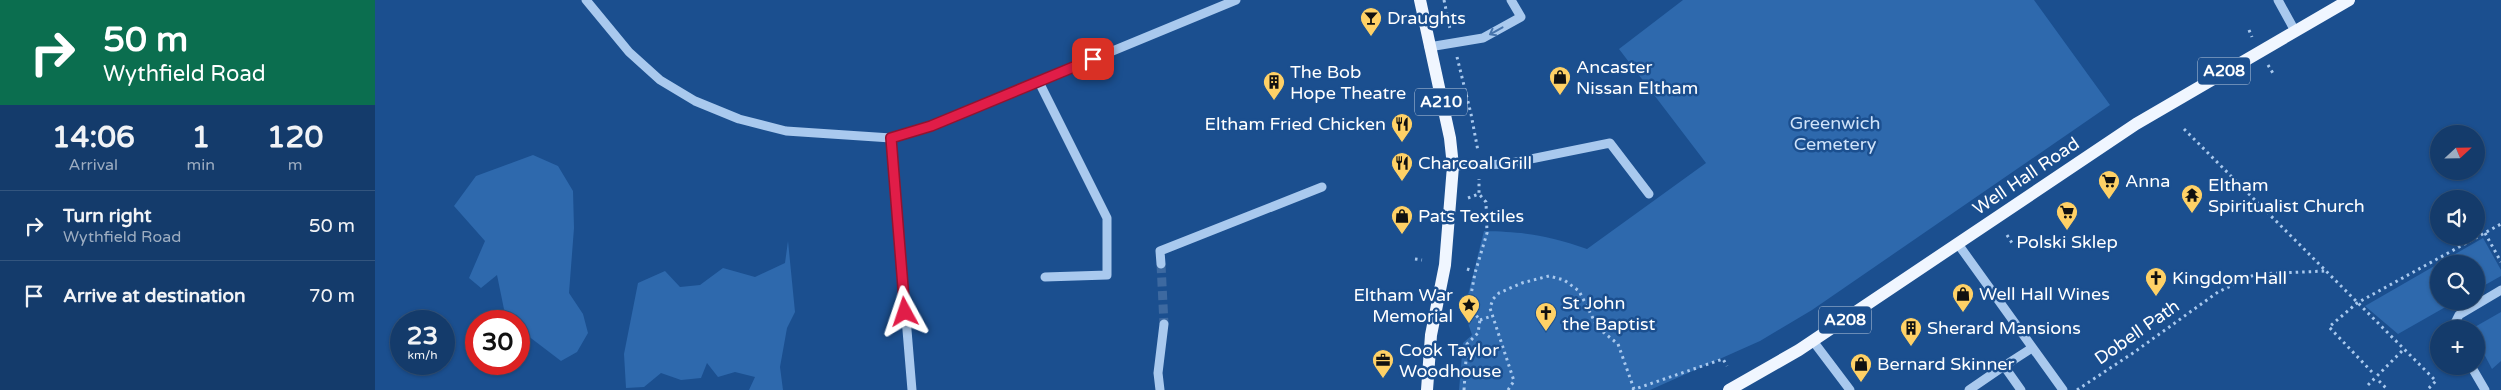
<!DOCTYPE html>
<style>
:root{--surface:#143b6b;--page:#1d4271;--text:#f1f3f6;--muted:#9dadc1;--line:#33557e}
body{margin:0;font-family:"Varela Round",sans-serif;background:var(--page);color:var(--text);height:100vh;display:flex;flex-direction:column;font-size:19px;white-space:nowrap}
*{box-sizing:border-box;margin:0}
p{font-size:16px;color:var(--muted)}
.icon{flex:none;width:28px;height:28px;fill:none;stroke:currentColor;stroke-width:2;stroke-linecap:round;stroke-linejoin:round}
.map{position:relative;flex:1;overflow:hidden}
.drawer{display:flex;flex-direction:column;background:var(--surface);width:375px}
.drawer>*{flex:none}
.banner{background:#0b6e4f;color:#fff;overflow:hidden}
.needle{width:32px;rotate:68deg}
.fabs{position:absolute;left:2055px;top:125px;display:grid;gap:10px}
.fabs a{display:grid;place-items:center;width:55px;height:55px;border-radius:50%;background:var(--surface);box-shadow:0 1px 4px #0004,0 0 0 1px var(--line);font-size:25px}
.speed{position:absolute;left:15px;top:310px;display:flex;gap:10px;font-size:25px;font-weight:700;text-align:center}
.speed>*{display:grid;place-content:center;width:65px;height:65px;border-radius:50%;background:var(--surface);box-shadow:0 1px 4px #0004,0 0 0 1px var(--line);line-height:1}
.speed small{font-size:12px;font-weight:400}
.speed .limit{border:8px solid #d22;background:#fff;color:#111}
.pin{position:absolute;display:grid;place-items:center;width:42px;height:42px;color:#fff;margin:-21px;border-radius:10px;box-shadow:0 2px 8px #0006}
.me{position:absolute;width:55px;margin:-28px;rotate:355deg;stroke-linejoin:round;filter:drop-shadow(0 0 4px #0008)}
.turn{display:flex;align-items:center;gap:18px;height:105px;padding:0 20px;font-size:22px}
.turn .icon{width:65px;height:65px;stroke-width:2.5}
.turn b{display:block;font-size:35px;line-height:42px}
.eta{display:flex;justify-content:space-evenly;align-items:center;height:85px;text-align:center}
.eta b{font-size:30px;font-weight:700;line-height:35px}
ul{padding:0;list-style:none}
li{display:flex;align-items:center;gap:15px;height:70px;padding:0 20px;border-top:1px solid var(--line)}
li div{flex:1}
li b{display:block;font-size:19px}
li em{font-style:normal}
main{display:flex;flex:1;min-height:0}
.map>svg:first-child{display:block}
.green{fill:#2e69ad}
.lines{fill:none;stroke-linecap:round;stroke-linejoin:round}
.minor-tunnel{stroke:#3d69a0;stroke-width:9;stroke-dasharray:9 4.5;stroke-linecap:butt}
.path{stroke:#a9c9ee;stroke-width:3;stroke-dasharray:2.5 4;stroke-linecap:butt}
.minor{stroke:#a9c9ee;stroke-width:9}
.major{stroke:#f0f6ff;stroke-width:12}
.oneway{stroke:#4674ac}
.route-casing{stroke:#92132f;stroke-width:12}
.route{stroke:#e11d48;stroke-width:9}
.labels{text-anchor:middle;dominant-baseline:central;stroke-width:5;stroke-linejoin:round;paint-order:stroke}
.shield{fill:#1b4f8f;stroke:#bbcadd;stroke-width:1}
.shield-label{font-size:16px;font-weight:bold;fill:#fff}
.poi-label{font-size:18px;fill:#fff;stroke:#1b4f8f;text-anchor:start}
.park-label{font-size:18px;fill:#cfe3fa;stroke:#1b4f8f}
.street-label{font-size:18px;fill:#fff;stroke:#1b4f8f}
</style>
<main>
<section class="drawer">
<div class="banner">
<div class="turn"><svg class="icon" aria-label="right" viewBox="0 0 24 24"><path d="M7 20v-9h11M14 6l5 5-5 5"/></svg><div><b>50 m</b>Wythfield Road</div></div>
</div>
<div class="eta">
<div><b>14:06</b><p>Arrival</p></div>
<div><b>1</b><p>min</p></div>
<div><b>120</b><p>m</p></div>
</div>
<ul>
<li><svg class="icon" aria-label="right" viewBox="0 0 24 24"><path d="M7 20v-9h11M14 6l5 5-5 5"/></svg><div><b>Turn right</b><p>Wythfield Road</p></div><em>50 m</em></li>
<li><svg class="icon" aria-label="arrive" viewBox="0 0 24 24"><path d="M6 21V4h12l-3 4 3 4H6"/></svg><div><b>Arrive at destination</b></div><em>70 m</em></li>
</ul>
</section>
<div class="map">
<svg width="2126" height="390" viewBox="0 0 2126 390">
<rect width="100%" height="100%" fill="#1b4f8f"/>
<!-- green -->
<path class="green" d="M 1308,0 L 1659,0 L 1735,105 L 1437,310 L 1385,341 L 1275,390 L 1084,390 L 1088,343 L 1097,335 L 1089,311 L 1109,231 C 1150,232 1173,235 1212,249 L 1331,163 L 1244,49 Z
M 158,155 L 183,166 L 198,191 L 199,228 L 194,293 L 208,314 L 213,333 L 202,352 L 186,361 L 144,329 L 144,321 L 131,319 L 122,275 L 106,288 L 94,278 L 110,241 L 79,206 L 101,176 Z
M 2108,238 L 2126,270 L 2126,276 L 2101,290 L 2101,264 L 2064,264 L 2064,301 L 2081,301 L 2023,334 L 1990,306 Z
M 413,241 L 420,312 L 412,328 L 405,367 L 408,390 L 374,390 L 380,377 L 360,372 L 343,377 L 332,363 L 326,378 L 306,380 L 286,373 L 269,387 L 251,388 L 249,354 L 263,283 L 290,271 L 305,287 L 325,285 L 348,268 L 380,277 L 410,263 Z
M 2126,312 L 2126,361 L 2117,369 L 2101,339 L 2101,329 L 2098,328 Z"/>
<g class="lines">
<!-- minor-tunnel -->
<path class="minor-tunnel" d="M 786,264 L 789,324"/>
<!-- path -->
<path class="path" d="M 1069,0 L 1075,29
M 1874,30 L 1877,37
M 1082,57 L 1096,114 L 1103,151
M 1893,65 L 1899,75
M 1809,129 L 2061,381 L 2052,390
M 1093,198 L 1104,194 L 1104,179
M 2110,233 L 2126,262
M 1632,235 L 1637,243
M 1040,259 L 1047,260
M 1092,269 L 1095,270
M 1105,320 L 1117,316
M 1997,372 L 1954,327 L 1982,303 L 2126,224
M 2004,381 L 2013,390
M 1993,385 L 2029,349
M 1089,390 L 1092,344 L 1103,333 L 1105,320 L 1100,314 L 1093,311 L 1100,273 L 1112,233 L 1111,202 L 1104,194
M 1133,390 L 1139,381 L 1115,308 L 1118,299 L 1124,293 L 1147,283 L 1174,276 L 1189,280 L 1204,291 L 1223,328 L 1243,344 L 1259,389
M 1257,390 L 1348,359 L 1352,366
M 1702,390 L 1758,353 L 1843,292 L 1881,274 L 1951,271"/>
<!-- minor -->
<path class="minor" d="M 211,0 L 254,52 L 285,80 L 320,101 L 364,119 L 411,131 L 516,138 L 556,126 L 861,0
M 1903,0 L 1920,31
M 1054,47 L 1108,38 L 1146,17 L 1136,0
M 664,82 L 732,218 L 732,275 L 670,277
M 516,138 L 537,390
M 1078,166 L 1131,164 L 1235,143 L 1274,194
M 1583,244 L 1688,390
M 786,264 L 785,251 L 947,187
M 2077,329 L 2084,315 L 2126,290
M 1438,341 L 1475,390
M 1629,366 L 1657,348
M 2096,366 L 2110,390
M 785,390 L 783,373 L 789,324
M 1594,390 L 1629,366 L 1646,390"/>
<!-- major -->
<path class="major" d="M 1045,0 L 1075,138 L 1078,166 L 1070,265 L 1056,335 L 1052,390
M 1354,390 L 1424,350 L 1761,124 L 1974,0"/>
</g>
<!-- one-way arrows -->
<defs><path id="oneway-shaft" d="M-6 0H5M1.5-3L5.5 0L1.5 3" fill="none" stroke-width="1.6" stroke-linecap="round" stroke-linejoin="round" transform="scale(1.25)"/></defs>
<use class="oneway" href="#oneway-shaft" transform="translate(1121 31) rotate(151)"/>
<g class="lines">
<!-- route casing -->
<g class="route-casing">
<path id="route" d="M 530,312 L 516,138 L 556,126 L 718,59"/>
</g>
<!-- route -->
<use href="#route" class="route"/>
</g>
<!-- icons -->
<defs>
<g id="bar-pin" transform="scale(1.125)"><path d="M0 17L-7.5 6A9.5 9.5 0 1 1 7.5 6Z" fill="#ffd166" stroke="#1b4f8f"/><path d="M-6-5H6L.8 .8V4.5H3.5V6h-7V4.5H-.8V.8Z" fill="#111"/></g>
<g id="shop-pin" transform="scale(1.125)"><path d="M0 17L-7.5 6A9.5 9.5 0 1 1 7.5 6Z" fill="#ffd166" stroke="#1b4f8f"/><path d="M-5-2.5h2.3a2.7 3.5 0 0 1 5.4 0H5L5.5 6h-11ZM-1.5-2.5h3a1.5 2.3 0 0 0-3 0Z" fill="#111"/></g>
<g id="building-pin" transform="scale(1.125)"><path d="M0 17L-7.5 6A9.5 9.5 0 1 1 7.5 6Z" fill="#ffd166" stroke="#1b4f8f"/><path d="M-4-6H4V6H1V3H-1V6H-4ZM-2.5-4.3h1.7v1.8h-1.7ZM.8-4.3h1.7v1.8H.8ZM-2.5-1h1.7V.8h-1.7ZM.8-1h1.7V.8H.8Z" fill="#111"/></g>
<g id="restaurant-pin" transform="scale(1.125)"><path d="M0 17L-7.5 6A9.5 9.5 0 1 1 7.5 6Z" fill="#ffd166" stroke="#1b4f8f"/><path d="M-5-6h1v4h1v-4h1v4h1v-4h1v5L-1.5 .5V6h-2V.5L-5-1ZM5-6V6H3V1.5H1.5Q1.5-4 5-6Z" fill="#111"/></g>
<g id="supermarket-pin" transform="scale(1.125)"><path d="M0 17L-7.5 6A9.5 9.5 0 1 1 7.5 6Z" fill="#ffd166" stroke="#1b4f8f"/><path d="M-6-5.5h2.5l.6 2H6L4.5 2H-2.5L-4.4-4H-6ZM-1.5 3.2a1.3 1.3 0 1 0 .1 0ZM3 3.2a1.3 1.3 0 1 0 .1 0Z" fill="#111"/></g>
<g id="temple-pin" transform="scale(1.125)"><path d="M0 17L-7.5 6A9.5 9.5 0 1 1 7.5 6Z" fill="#ffd166" stroke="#1b4f8f"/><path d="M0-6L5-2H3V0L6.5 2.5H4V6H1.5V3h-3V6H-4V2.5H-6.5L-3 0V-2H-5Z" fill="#111"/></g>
<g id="church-pin" transform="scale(1.125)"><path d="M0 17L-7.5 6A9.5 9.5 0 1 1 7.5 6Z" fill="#ffd166" stroke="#1b4f8f"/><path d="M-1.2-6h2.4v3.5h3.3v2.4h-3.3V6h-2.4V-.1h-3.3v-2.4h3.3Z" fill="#111"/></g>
<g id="sight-pin" transform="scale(1.125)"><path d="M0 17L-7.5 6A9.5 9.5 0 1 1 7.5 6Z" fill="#ffd166" stroke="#1b4f8f"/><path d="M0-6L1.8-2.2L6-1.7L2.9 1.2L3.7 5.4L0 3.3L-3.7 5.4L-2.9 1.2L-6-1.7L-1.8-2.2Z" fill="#111"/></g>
<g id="office-pin" transform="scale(1.125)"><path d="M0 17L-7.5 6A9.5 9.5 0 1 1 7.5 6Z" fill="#ffd166" stroke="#1b4f8f"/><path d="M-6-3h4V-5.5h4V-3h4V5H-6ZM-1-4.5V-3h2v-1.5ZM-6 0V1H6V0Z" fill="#111"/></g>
</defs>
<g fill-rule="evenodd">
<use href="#bar-pin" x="996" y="18"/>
<use href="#shop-pin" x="1185" y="77"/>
<use href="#building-pin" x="899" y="82"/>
<use href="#restaurant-pin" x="1027" y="124"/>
<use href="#restaurant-pin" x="1027" y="163"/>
<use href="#supermarket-pin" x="1734" y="181"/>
<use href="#temple-pin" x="1817" y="195"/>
<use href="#supermarket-pin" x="1692" y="212"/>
<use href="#shop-pin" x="1027" y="216"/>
<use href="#church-pin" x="1781" y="278"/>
<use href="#shop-pin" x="1588" y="294"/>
<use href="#sight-pin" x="1094" y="305"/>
<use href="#church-pin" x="1171" y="313"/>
<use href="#building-pin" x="1536" y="328"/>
<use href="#office-pin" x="1008" y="360"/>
<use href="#shop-pin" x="1486" y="364"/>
</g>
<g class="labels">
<!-- shield labels -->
<g class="shield">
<rect x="1823" y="57.5" width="52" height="27" rx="4"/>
<rect x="1040" y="88.5" width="52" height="27" rx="4"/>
<rect x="1444" y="306.5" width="52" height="27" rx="4"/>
</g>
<g class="shield-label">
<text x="1849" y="71">A208</text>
<text x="1066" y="102">A210</text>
<text x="1470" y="320">A208</text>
</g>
<!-- poi labels -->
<g class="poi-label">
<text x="1012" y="18">Draughts</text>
<text x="1201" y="67">Ancaster<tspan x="1201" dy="21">Nissan Eltham</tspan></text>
<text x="915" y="72">The Bob<tspan x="915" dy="21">Hope Theatre</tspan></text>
<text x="1011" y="124" text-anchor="end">Eltham Fried Chicken</text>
<text x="1043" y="163">Charcoal Grill</text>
<text x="1750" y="181">Anna</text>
<text x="1833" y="185">Eltham<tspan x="1833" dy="21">Spiritualist Church</tspan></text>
<text x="1043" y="216">Pats Textiles</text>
<text x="1692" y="242" text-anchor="middle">Polski Sklep</text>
<text x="1797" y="278">Kingdom Hall</text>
<text x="1604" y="294">Well Hall Wines</text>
<text x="1078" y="295" text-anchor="end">Eltham War<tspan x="1078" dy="21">Memorial</tspan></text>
<text x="1187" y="303">St John<tspan x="1187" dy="21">the Baptist</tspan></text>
<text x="1552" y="328">Sherard Mansions</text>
<text x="1024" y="350">Cook Taylor<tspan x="1024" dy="21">Woodhouse</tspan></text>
<text x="1502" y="364">Bernard Skinner</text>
</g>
<!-- park labels -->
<g class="park-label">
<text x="1460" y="123">Greenwich<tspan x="1460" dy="21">Cemetery</tspan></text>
</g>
<!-- street labels -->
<g class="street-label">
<text transform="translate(1651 176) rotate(-34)">Well Hall Road</text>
<text transform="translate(1762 332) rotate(-35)">Dobell Path</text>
</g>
</g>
</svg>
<div class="fabs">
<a><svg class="needle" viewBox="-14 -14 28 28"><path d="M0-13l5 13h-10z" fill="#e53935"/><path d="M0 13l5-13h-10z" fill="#9dadc1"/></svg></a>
<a><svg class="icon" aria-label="sound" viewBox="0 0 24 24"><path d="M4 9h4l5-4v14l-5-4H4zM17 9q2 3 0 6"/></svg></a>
<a><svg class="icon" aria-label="search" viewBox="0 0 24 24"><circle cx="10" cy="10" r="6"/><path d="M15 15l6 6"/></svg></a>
<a>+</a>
</div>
<div class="speed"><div>23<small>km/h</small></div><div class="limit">30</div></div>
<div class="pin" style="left:718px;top:59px;background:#d93025"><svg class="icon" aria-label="arrive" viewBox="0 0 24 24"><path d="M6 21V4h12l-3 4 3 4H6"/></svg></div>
<svg class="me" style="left:530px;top:312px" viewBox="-20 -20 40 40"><path d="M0-17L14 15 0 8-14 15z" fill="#e11d48" stroke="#fff" stroke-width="4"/></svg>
</div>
</main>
